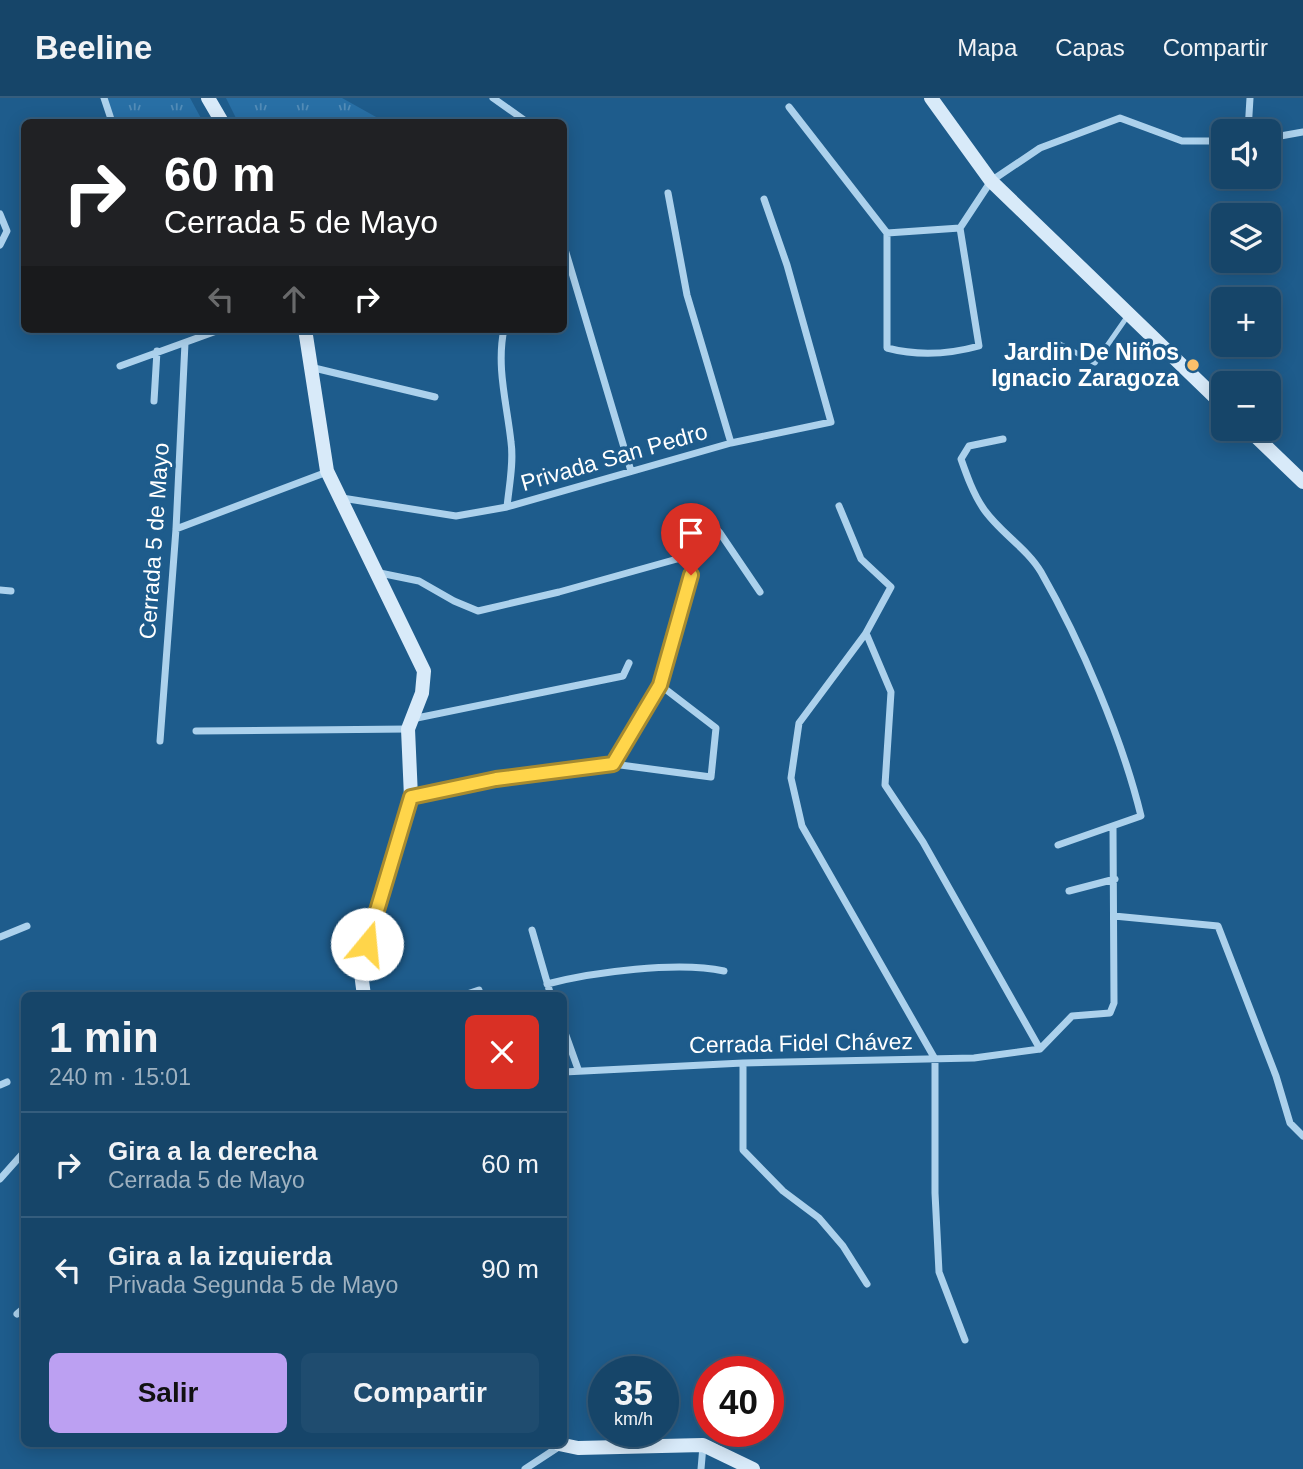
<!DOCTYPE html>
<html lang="es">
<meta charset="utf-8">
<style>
:root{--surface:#164569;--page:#1f4c6f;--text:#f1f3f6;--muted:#9eb1c0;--line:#355d7d;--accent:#bca0f2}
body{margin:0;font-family:Helvetica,sans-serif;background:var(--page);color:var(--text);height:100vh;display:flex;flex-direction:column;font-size:26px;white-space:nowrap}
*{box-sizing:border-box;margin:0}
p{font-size:23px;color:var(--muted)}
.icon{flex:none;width:38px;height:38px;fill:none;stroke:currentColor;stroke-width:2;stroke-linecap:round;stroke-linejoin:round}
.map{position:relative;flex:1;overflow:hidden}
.sheet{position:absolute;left:21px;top:894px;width:546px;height:455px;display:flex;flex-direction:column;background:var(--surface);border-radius:10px;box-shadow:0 4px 18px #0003,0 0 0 2px var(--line)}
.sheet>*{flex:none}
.banner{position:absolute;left:21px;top:21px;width:546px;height:214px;border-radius:10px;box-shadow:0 4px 18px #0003,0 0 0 2px var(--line);background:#202124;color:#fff;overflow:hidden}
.tools{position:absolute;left:1211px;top:21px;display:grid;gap:14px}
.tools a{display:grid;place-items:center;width:70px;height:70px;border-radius:10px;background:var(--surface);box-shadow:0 4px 18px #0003,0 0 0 2px var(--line);font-size:35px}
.speed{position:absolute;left:588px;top:1258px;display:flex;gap:14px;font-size:35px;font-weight:700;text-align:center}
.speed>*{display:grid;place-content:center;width:91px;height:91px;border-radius:50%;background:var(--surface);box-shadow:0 4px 18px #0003,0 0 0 2px var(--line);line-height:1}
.speed small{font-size:18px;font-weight:400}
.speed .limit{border:10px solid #d22;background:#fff;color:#111}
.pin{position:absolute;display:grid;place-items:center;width:60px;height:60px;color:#fff;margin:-72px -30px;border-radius:50% 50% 50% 0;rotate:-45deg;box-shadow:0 0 7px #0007}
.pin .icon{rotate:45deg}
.me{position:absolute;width:77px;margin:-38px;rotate:17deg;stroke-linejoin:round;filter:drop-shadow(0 0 5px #0008)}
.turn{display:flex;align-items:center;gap:24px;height:147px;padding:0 28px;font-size:32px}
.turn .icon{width:91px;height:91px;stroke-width:2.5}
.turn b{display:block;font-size:49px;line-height:60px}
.lanes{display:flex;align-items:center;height:66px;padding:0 28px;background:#0003;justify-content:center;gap:35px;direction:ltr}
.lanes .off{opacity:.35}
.round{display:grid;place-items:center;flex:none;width:74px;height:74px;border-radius:10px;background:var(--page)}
.headline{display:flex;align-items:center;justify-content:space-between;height:119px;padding:0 28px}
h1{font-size:42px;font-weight:700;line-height:52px}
.cta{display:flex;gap:14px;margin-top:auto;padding:14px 28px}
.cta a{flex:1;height:80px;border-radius:10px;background:var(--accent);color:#111;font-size:28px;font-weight:700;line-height:80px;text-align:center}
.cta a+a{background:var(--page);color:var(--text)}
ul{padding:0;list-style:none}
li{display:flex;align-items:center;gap:21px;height:105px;padding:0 28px;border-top:2px solid var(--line)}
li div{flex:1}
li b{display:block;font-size:26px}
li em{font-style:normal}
header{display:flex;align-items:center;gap:42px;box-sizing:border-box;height:98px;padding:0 35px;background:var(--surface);border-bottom:2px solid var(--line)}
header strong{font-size:33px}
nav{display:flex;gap:38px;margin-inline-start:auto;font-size:24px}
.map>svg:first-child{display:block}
.grass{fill:url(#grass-tufts)}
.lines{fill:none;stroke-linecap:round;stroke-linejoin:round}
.lane{stroke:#acd1ec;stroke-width:5}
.street{stroke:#acd1ec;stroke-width:7}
.secondary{stroke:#d8eaf9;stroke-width:14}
.route-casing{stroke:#a68a30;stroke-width:18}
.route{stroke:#ffd54a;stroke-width:12}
.poi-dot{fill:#fbc06b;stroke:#1e5c8c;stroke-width:2.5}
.labels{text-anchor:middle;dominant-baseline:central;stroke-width:7;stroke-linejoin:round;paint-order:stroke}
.poi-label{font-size:23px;font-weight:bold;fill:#fff;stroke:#1e5c8c;text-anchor:end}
.street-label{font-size:23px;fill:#fff;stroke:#1e5c8c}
</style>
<header>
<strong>Beeline</strong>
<nav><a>Mapa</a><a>Capas</a><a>Compartir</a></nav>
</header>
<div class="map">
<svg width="1303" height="1371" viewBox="0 0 1303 1371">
<defs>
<pattern id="grass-tufts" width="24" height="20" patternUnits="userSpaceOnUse" patternTransform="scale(1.75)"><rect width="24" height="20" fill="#286fa5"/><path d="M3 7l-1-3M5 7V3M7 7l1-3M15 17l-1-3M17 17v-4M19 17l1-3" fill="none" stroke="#538cb7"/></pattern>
</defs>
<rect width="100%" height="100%" fill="#1e5c8c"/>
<!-- grass -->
<path class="grass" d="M 106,0 L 190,0 L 203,24 L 116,24 Z
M 226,0 L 342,0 L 385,24 L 238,24 Z"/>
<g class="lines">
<!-- lane -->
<path class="lane" d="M 1058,245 L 1095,265 L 1127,219"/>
<!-- street -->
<path class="street" d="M 104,0 L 112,24
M 493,0 L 527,24
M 789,9 L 887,135
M 1248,33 L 1250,0
M 1269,40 L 1303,34
M 668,95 L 687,197 L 731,345
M 0,116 L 7,133 L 0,147
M 887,135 L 887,250 C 917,258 950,256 979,248 L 960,130 L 991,83 L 1040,50 L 1120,20 L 1182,43 L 1223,43
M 887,135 L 960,130
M 564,148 L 631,373
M 504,231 C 496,269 507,306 511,344 C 514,365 509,388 507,409
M 120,268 L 222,231
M 310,269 L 435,299
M 154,303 L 157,253
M 1003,341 L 969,348 L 961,361 C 967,378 973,395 983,410 C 999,434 1027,450 1041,474 C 1081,544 1122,640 1141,718 L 1058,747
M 342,400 L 456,418 L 507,409 L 731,345 L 831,324 L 787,167 L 764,101
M 839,408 L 861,461 L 891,489 L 866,535 L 799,625 L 791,680 L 802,728 L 935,961 L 935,1095 L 939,1174 L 965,1242
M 705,419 L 720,435 L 760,494
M 176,431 L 327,374
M 375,474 L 419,483 L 454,503 L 478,513 L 559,494 L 695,456
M 0,492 L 11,493
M 866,535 L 891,594 L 885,687 L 923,744 L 1040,951
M 412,621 L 623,578 L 629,565
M 196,633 L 408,631
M 160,643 L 176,431 L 185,245
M 613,666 L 660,587 L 687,498 L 705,419
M 411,699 L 496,681 L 613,666 L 711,679 L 716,630 L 660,587
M 1069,793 L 1115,781
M 1114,818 L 1218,828 L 1276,978 L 1290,1025 L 1303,1038
M 532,832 L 551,898
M 0,839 L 27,828
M 547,886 C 593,874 678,863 724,873
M 461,898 L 479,892
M 564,932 L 578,971
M 743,965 L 743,1052 L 783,1093 L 819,1120 L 843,1148 L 867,1186
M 564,974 L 743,965 L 974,960 L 1040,951 L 1072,918 L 1110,915 L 1114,905 L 1113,730
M 0,987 L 7,984
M 0,1081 L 24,1054
M 17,1216 L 24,1210
M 525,1371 L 560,1348
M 701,1371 L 703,1348"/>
<!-- secondary -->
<path class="secondary" d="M 208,0 L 222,24
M 931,0 L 991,83 L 1223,307
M 305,231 L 327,373 L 424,573 L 422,595 L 408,631 L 411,699 L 360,867 L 364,898
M 1248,331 L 1303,384
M 559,1346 L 578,1350 L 703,1347 L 753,1371"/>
</g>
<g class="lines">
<!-- route casing -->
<g class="route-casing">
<path id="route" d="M 367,846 L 411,699 L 496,681 L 613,666 L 660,587 L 691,477"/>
</g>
<!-- route -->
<use href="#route" class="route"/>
</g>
<!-- markers -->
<circle class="poi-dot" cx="1193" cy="267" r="7"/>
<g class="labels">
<!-- poi labels -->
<g class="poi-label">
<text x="1179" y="254">Jardin De Niños<tspan x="1179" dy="26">Ignacio Zaragoza</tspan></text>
</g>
<!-- street labels -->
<g class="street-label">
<text transform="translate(614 359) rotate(-16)">Privada San Pedro</text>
<text transform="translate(154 443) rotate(-86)">Cerrada 5 de Mayo</text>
<text transform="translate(801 945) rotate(-1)">Cerrada Fidel Chávez</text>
</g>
</g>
</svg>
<div class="tools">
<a><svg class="icon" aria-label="sound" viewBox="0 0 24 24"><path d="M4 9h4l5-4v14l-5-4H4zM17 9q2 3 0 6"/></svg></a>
<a><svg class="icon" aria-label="layers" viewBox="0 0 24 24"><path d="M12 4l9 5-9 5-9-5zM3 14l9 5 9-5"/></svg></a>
<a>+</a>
<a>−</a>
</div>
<div class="speed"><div>35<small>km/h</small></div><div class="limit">40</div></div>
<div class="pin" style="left:691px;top:477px;background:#d93025"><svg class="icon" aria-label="arrive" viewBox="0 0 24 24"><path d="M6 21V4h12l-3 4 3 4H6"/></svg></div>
<svg class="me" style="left:367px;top:846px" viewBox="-20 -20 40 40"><circle r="19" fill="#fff"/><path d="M0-13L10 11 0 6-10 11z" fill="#ffd54a"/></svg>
<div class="banner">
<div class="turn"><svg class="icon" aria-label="right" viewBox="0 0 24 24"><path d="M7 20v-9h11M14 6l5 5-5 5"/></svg><div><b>60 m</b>Cerrada 5 de Mayo</div></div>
<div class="lanes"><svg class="icon off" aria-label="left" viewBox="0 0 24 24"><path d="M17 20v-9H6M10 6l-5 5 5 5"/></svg><svg class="icon off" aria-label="ahead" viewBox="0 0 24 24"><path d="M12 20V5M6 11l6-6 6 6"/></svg><svg class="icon" aria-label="right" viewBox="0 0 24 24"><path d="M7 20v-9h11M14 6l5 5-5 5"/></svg></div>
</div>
<section class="sheet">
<div class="headline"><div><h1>1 min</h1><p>240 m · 15:01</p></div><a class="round" style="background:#d93025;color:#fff"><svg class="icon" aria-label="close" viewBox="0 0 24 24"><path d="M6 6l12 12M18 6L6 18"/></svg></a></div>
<ul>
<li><svg class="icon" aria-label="right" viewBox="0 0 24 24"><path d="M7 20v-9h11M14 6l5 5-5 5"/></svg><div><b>Gira a la derecha</b><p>Cerrada 5 de Mayo</p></div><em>60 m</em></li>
<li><svg class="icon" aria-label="left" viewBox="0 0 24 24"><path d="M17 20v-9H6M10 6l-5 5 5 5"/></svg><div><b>Gira a la izquierda</b><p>Privada Segunda 5 de Mayo</p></div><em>90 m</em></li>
</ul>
<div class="cta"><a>Salir</a><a>Compartir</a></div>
</section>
</div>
